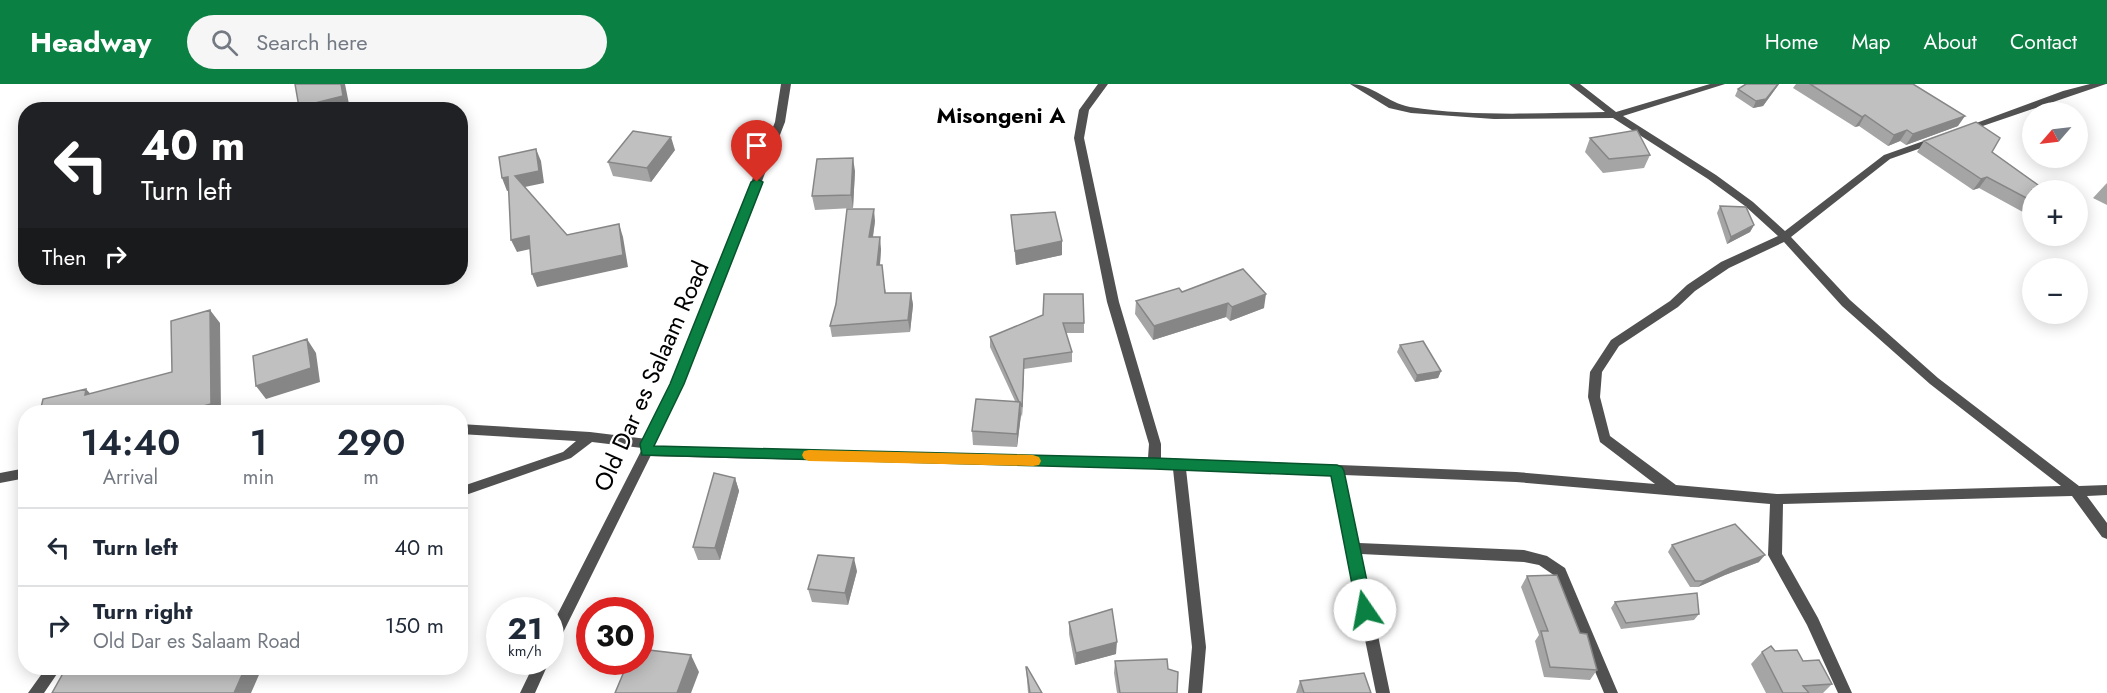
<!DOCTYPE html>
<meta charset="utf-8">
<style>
:root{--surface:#fff;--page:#f6f6f7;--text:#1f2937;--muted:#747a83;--line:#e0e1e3;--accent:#0b8043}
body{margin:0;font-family:Jost,sans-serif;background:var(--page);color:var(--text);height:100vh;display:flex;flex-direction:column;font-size:22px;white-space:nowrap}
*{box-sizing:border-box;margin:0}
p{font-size:20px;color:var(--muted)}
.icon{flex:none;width:33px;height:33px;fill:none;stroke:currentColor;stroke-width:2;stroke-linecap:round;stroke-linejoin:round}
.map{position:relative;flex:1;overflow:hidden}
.side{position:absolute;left:18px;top:321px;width:450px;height:270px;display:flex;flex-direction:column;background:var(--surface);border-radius:24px;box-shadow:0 3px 15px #0003}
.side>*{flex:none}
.top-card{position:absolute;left:18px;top:18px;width:450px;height:183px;border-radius:24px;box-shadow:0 3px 15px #0003;background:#202124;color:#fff;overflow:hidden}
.needle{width:39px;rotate:242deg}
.tools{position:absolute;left:2022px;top:18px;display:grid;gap:12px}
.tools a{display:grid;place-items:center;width:66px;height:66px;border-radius:50%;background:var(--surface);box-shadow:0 3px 15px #0003;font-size:30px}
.speed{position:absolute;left:486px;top:513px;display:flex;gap:12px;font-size:30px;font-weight:700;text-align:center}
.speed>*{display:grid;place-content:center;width:78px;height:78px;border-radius:50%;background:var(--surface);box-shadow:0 3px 15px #0003;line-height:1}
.speed small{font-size:15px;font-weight:400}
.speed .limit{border:9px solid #d22;background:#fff;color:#111}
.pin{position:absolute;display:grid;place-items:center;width:51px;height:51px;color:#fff;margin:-62px -26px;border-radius:50% 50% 50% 0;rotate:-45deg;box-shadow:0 0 6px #0007}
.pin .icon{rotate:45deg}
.me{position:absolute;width:66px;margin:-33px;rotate:348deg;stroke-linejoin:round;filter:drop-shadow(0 0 4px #0008)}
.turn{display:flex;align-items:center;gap:21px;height:126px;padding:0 24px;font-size:27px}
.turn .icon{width:78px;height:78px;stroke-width:2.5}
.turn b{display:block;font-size:42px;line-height:51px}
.then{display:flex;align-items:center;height:57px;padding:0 24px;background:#0003;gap:12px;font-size:22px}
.eta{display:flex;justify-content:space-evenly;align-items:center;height:102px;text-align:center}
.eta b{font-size:36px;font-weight:600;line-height:42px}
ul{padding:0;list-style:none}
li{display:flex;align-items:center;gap:18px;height:78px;padding:0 24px;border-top:2px solid var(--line)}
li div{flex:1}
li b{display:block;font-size:22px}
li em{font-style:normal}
header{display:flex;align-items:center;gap:36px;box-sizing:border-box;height:84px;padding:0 30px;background:var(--accent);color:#fff}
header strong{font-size:28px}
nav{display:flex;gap:33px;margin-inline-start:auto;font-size:21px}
.search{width:420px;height:54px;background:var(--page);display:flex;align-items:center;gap:15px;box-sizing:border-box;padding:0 21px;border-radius:33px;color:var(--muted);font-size:22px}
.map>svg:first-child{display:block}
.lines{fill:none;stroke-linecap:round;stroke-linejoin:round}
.minor{fill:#515151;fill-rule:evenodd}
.tertiary{fill:#515151;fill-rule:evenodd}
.wall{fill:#a5a5a5}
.shaded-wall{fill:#868686}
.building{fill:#c0c0c0;stroke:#868686;stroke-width:1.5}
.route{fill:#0b8043;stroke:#07532c;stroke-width:1.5}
.slow{fill:#f59e0b}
.labels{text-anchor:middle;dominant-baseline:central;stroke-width:4.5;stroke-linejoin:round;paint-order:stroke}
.far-quarter-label{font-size:22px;font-weight:bold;fill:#000;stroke:#fff}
.street-label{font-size:24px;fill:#000;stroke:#fff}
</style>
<header>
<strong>Headway</strong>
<div class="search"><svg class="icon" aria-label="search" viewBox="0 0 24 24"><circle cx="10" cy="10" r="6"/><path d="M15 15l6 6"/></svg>Search here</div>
<nav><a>Home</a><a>Map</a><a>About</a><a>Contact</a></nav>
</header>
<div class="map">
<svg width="2107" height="609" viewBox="0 0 2107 609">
<rect width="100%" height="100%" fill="#fff"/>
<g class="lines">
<!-- minor -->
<path class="minor" d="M 1098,0 L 1108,0 L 1089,26 L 1084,54 L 1119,218 L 1161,360 L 1161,374 L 1516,388 L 1655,400 L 1600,358 L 1588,313 L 1590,288 L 1611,256 L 1670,217 L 1687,201 L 1721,178 L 1778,152 L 1745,122 L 1708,95 L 1613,34 L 1494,35 L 1411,29 L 1389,24 L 1350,0 C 1372,0 1388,19 1410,23 C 1473,33 1542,29 1605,28 L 1569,0 L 1580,0 L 1616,28 L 1710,0 L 1725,0 L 1623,32 L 1716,91 L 1753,118 L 1785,147 L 1884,71 L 1932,54 L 1938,54 L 1938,58 L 1890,75 L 1791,153 L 1850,216 L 1938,294 L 2079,402 L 2107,401 L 2107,411 L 2087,412 L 2107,439 L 2107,455 L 2102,453 L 2072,412 L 1783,420 L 1782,470 L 1818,534 L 1852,609 L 1838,609 L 1807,541 L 1768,471 L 1770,420 L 1516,398 L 1344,391 L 1359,459 L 1524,466 L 1547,472 L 1565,484 L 1618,609 L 1604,609 L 1555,492 L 1539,481 L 1524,478 L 1361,470 L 1390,609 L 1376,609 L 1331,391 L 1186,385 L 1206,563 L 1202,609 L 1188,609 L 1192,563 L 1173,385 L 647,372 L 643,370 L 641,367 L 642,364 L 592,358 L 571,374 L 460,413 L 460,403 L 563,368 L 576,357 L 460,350 L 460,340 L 590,348 L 647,355 L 651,357 L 652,362 L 1148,374 L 1149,360 L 1107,218 L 1074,54 L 1079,26 ZM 1784,158 L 1842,222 L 1930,300 L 2061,402 L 1777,410 L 1676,401 L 1610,352 L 1600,313 L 1602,288 L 1619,262 L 1678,223 L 1695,207 L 1729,184 Z
M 2090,0 L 2106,0 L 1968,47 L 1962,47 L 1960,45 L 2063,7 Z
M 26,384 L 26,394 L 0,399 L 0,389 Z
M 46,584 L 61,584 L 44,609 L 28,609 Z"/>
<!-- tertiary -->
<path class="tertiary" d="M 781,0 L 791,0 L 785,38 L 683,300 L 653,360 L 653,367 L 555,565 L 550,566 L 550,545 L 641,367 L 641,360 L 671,300 L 775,38 Z
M 535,578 L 549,578 L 535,609 L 520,609 Z"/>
</g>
<!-- wall -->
<path class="wall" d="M 1746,0 L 1779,0 L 1763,22 L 1753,24 L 1735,12 L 1738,5 Z
M 1796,0 L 1913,0 L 1958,42 L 1906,61 L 1900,57 L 1888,62 L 1859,42 L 1855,43 L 1793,4 Z
M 1590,54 L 1650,71 L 1644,84 L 1603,89 L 1585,68 Z
M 1924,57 L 1992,68 L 2032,106 L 2032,133 L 1979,104 L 1973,106 L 1917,68 Z
M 675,66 L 651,98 L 613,92 L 608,78 Z
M 855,87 L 853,124 L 815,126 L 812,112 Z
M 2107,99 L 2107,121 L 2093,114 L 2105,101 Z
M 1720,122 L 1754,141 L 1750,148 L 1727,160 L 1717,129 Z
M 1011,131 L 1062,157 L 1062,171 L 1016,181 Z
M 875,137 L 873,153 L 881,165 L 880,181 L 886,209 L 911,209 L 913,221 L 910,248 L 832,253 L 830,242 Z
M 1182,208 L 1264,224 L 1230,237 L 1226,233 L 1153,256 L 1135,230 L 1136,217 Z
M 1043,231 L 1084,239 L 1084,249 L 1066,249 L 1072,268 L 1072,278 L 1024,285 L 1022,333 L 1021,330 L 1017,363 L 973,361 L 972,347 L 1015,317 L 990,263 L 990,253 Z
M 1400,261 L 1441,287 L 1438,294 L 1415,298 L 1397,268 Z
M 735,394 L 739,407 L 720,476 L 698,476 L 693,463 Z
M 1672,461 L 1759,478 L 1725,491 L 1698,503 L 1690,503 L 1668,468 Z
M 857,487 L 848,521 L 812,518 L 808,505 Z
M 1527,492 L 1580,549 L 1597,586 L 1590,596 L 1544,593 L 1535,557 L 1539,551 L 1521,503 Z
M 1615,518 L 1699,530 L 1694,536 L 1621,545 L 1611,524 Z
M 1069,538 L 1116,570 L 1075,581 L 1069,550 Z
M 1775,567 L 1803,577 L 1832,600 L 1823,609 L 1766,609 L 1751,580 L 1762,568 Z
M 1115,577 L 1168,585 L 1177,609 L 1117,609 L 1114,589 Z
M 1026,583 L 1042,609 L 1028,609 Z
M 1300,597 L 1371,609 L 1296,609 Z"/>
<!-- shaded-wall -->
<path class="shaded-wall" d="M 341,0 L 345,0 L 350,25 L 300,26 L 299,23 Z
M 1778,0 L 1779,0 L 1763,22 L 1753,24 L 1756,17 Z
M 1865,31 L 1859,42 L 1855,43 L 1862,33 Z
M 1965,32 L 1958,42 L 1906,61 L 1913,50 Z
M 1907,46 L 1900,57 L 1888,62 L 1894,51 Z
M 671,53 L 675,66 L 651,98 L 647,84 Z
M 536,65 L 541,77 L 544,99 L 520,104 L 515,92 Z
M 853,74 L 855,87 L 853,124 L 851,111 Z
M 508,93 L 514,106 L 507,107 L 502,94 Z
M 1987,93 L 1979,104 L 1973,106 L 1981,95 Z
M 874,125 L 875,137 L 871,165 L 869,153 Z
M 619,140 L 623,153 L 628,183 L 537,203 L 532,190 Z
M 1754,141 L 1750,148 L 1727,160 L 1731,153 Z
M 529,152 L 535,164 L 517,168 L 511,156 Z
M 880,153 L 881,165 L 879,193 L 877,181 Z
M 1062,157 L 1062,171 L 1016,181 L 1015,167 Z
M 911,209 L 913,221 L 910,248 L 908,236 Z
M 1266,210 L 1264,224 L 1230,237 L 1232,223 Z
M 1228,219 L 1226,233 L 1153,256 L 1154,242 Z
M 210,226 L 220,239 L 221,328 L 180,328 Z
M 307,255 L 316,269 L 320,298 L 266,315 L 256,302 Z
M 1024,275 L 1024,285 L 1022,333 L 1022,323 Z
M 1441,287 L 1438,294 L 1415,298 L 1417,291 Z
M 86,305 L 98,318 L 85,311 Z
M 1020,318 L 1021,331 L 1017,363 L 1017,350 Z
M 735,394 L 739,407 L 720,476 L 715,464 Z
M 1765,471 L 1759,478 L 1725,491 L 1698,503 L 1703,497 L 1730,484 Z
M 854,474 L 857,487 L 848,521 L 845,509 Z
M 1117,558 L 1116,570 L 1075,581 L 1076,569 Z
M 691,571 L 699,588 L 691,609 L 677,609 Z
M 245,584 L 262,584 L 251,609 L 234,609 Z"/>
<!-- building -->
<path class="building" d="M 295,0 L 341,0 L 343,12 L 299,23 Z
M 1746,0 L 1778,0 L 1766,15 L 1756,17 L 1738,5 Z
M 1810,0 L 1913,0 L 1965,32 L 1913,50 L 1907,46 L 1894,51 L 1865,31 L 1862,33 Z
M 1976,38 L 2000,54 L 1992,68 L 2045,106 L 2032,106 L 2032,117 L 1987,93 L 1981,95 L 1924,57 Z
M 1637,46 L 1650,71 L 1609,75 L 1590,54 Z
M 633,47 L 671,53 L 647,84 L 608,78 Z
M 536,65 L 539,87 L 515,92 L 567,151 L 619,140 L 623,171 L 532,190 L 529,152 L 511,156 L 508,93 L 502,94 L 499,73 Z
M 853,74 L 851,111 L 812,112 L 817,75 Z
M 1720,122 L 1746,123 L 1754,141 L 1731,153 Z
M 847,125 L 874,125 L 869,153 L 880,153 L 877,181 L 882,181 L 885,209 L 911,209 L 908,236 L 830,242 L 836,220 Z
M 1055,128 L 1062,157 L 1015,167 L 1011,131 Z
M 1243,185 L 1266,210 L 1232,223 L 1228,219 L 1154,242 L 1136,217 L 1179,204 L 1182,208 Z
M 1044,210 L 1083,210 L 1084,239 L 1063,239 L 1072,268 L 1024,275 L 1022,323 L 1020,318 L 1019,318 L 990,253 L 1043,231 Z
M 210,226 L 211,320 L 180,328 L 40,328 L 43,315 L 86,305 L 85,311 L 172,288 L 171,237 Z
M 307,255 L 311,284 L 256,302 L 253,272 Z
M 1423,257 L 1441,287 L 1417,291 L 1400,261 Z
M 976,315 L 1020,318 L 1017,350 L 972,347 Z
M 714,389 L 735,394 L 715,464 L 693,463 Z
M 1735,440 L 1765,471 L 1730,484 L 1703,497 L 1695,497 L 1672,461 Z
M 818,471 L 854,474 L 845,509 L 808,505 Z
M 1557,491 L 1580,549 L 1587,550 L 1597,586 L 1550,583 L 1541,547 L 1548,547 L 1527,492 Z
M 1697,509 L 1699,530 L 1626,539 L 1615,518 Z
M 1112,525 L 1117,558 L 1076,569 L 1069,538 Z
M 1771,562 L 1775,567 L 1797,566 L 1803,577 L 1819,576 L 1832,600 L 1803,602 L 1809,609 L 1783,609 L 1762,568 Z
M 640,565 L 691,571 L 677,609 L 615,609 L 628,578 L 640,578 Z
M 1167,575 L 1168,585 L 1178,588 L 1177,609 L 1120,609 L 1115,577 Z
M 1026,583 L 1027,583 L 1042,609 L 1030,609 Z
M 66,584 L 245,584 L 234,609 L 52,609 Z
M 1364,589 L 1371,609 L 1304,609 L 1300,597 Z"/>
<!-- route -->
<path class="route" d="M 757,95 L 763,98 L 684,300 L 654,362 L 1154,374 L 1337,381 L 1342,383 L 1344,387 L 1373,526 L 1371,531 L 1365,533 L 1360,531 L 1357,526 L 1331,392 L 1154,385 L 642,371 L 640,360 L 670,300 L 751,98 Z"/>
<!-- slow -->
<path class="slow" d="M 809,366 L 1033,371 L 1039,373 L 1041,377 L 1039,381 L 1033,382 L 809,377 L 804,375 L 802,371 L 804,367 Z"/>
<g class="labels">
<!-- far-quarter labels -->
<g class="far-quarter-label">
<text x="1001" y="31">Misongeni A</text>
</g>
<!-- street labels -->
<g class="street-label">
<text transform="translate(651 292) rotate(-66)">Old Dar es Salaam Road</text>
</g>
</g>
</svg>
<div class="tools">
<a><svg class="needle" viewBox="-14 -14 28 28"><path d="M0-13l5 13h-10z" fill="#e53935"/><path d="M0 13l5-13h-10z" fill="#747a83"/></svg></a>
<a>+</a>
<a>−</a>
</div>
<div class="speed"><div>21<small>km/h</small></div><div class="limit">30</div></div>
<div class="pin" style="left:757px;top:98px;background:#d93025"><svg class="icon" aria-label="arrive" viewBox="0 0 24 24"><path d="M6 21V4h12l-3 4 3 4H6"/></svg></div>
<svg class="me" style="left:1365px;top:526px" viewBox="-20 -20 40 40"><circle r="19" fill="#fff"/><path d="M0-13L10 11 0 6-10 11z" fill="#0b8043"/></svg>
<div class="top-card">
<div class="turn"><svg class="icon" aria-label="left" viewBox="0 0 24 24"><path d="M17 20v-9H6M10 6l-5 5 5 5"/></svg><div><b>40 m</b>Turn left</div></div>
<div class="then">Then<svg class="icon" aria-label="right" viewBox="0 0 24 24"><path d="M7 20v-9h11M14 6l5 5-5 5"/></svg></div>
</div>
<section class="side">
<div class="eta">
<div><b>14:40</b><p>Arrival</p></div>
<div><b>1</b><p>min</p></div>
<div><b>290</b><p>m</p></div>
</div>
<ul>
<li><svg class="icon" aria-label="left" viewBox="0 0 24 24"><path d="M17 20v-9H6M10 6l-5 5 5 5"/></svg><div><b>Turn left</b></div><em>40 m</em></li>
<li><svg class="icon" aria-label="right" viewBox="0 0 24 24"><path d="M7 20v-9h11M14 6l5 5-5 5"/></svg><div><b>Turn right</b><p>Old Dar es Salaam Road</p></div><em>150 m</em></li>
</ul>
</section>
</div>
